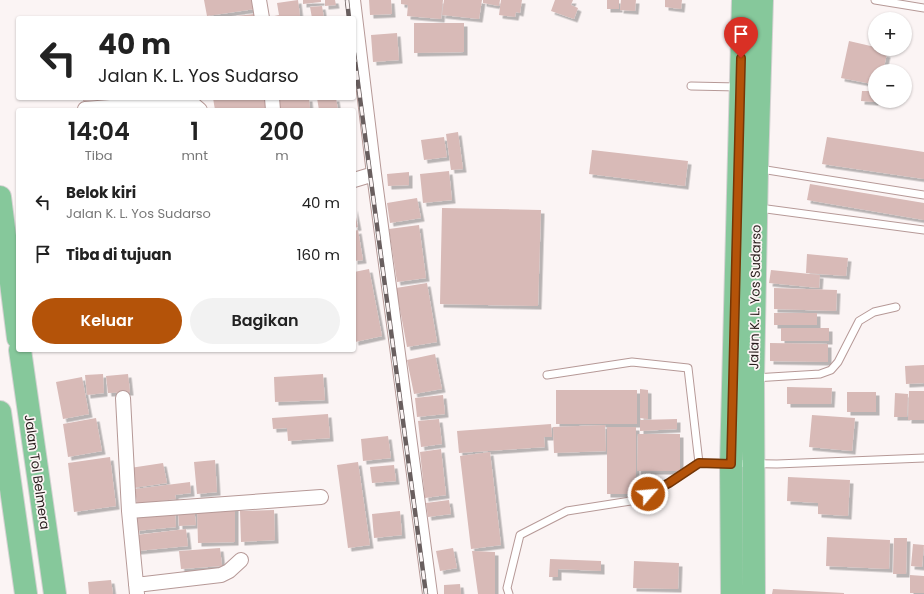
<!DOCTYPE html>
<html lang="id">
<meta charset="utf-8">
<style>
:root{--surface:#fff;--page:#f2f2f2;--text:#222;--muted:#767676;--accent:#b45309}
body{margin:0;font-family:Poppins,sans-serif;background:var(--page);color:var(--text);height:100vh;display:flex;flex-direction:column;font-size:15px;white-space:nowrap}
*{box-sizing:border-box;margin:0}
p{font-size:13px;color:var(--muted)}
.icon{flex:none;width:22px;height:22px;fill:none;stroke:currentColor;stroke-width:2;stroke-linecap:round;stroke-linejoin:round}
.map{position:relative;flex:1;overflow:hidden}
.panel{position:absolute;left:16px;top:108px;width:340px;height:244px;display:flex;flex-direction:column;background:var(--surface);border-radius:4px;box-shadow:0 1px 3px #0004}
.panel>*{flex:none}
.guide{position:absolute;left:16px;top:16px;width:340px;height:84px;border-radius:4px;box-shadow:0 1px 3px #0004;background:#fff;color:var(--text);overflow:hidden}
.controls{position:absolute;left:868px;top:12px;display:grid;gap:8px}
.controls a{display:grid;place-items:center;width:44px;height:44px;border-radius:50%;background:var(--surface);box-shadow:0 1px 3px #0004;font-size:20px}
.pin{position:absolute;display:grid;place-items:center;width:34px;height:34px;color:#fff;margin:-41px -17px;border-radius:50% 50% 50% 0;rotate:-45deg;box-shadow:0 0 4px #0007}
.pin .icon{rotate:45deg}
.me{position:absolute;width:44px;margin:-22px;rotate:63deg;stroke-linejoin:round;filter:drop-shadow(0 0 3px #0008)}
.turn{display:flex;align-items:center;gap:14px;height:84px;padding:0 16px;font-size:18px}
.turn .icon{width:52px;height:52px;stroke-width:2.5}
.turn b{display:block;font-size:28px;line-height:34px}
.eta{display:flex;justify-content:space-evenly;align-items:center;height:68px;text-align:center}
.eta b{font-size:24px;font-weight:600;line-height:28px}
.action{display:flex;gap:8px;margin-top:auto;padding:8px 16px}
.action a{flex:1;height:46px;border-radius:24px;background:var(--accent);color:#fff;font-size:16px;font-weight:600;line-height:46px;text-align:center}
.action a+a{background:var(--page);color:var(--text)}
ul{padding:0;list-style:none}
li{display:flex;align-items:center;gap:12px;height:52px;padding:0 16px}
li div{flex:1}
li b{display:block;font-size:15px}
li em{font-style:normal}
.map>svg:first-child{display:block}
.building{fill:#d8bab7;filter:url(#shadow)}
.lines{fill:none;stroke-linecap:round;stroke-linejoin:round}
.lane-casing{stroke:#b69997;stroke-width:9}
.street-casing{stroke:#b69997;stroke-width:16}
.highway-casing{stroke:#d4d2d2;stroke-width:24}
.lane{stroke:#fff;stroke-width:7}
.street{stroke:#fff;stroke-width:14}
.highway{stroke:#86c89b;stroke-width:22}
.rail-casing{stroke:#695f5f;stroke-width:4.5}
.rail{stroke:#fbf4f4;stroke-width:3;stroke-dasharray:9;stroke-linecap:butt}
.route-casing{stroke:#753606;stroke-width:10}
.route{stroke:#b45309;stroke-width:7}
.labels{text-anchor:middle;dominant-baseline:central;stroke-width:3.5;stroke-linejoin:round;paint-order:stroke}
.street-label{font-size:13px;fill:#281d1c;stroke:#fbf4f4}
</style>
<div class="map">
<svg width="924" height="594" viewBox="0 0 924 594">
<defs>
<filter id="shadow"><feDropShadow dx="3.5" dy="3.5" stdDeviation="0" flood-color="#0004"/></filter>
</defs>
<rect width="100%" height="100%" fill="#fbf4f4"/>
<!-- building -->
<path class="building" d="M 204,0 L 253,0 L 255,9 L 207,16 Z
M 298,0 L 300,16 L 292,18 L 265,18 L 279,15 L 277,3 Z
M 303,0 L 321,0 L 321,2 L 303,4 Z
M 325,0 L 335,0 L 336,5 L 325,6 Z
M 369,0 L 391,0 L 392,14 L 370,15 Z
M 401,0 L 443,0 L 441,19 L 407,16 L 408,5 L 401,4 Z
M 444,0 L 482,0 L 479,19 L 442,15 Z
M 483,0 L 500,0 L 499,6 L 483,3 Z
M 501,0 L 522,0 L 520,13 L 516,12 L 515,17 L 499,15 Z
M 555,0 L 573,0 L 571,5 L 578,8 L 574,19 L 551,11 Z
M 607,0 L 619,0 L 619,9 L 607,9 Z
M 621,0 L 636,0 L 635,11 L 620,10 Z
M 665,0 L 682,0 L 681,9 L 665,7 Z
M 322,6 L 324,18 L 312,18 L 310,7 Z
M 254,14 L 254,18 L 228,18 L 228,17 Z
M 414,23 L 464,23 L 464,52 L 414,53 Z
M 397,33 L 399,60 L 373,62 L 371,35 Z
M 849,41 L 875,47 L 875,49 L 879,49 L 878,52 L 887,54 L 883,71 L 875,71 L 875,78 L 874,78 L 872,84 L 841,78 Z
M 862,91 L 875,91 L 875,102 L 861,101 Z
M 83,98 L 105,98 L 105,99 L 83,101 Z
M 213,98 L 269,98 L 270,110 L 215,110 Z
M 275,98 L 309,98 L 310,108 L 276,110 Z
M 317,98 L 336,98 L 338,110 L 319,110 Z
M 458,132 L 463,169 L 451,170 L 446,134 Z
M 444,137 L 447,157 L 424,160 L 421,140 Z
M 827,137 L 924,152 L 924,179 L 822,164 Z
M 592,150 L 688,161 L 685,186 L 589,174 Z
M 449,171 L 452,200 L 423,203 L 420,174 Z
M 409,172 L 409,185 L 388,186 L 387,174 Z
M 810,184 L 924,203 L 924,220 L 807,200 Z
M 417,198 L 421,218 L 390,223 L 387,203 Z
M 354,207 L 358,227 L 354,228 Z
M 442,208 L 541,210 L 538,306 L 440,304 Z
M 419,225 L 426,278 L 397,282 L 389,229 Z
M 358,230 L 363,260 L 354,261 L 354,231 Z
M 807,254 L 848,258 L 846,276 L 806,273 Z
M 369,269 L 382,336 L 355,342 L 354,335 L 354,272 Z
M 771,270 L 820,275 L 819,288 L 769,283 Z
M 427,283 L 437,342 L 407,347 L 396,288 Z
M 774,288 L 837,290 L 836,311 L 774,309 Z
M 774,313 L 817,313 L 817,325 L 774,325 Z
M 781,328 L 829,328 L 829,341 L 781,341 Z
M 770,343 L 828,344 L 828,362 L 770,361 Z
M 435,354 L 442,389 L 414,394 L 407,360 Z
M 924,365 L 924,383 L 906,384 L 905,366 Z
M 103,374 L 104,393 L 87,395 L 85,375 Z
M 128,374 L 130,392 L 108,393 L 106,376 Z
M 323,374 L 325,400 L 275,402 L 274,377 Z
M 82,377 L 89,414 L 63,419 L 56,382 Z
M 787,387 L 832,388 L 831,404 L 787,404 Z
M 640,389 L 648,390 L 648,419 L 640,418 Z
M 556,390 L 637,390 L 637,424 L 556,424 Z
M 909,391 L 924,391 L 924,420 L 908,420 Z
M 847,392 L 876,392 L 876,412 L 847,412 Z
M 895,393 L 908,394 L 907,417 L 894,417 Z
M 443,395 L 445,414 L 417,417 L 415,398 Z
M 328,414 L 330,438 L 288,441 L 287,428 L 273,429 L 272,418 Z
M 812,415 L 855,418 L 852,451 L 809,447 Z
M 96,418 L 102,451 L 68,457 L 63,424 Z
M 439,419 L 442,444 L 421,447 L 418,421 Z
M 677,419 L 677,429 L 640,431 L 640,420 Z
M 551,424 L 552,437 L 544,437 L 545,447 L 459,453 L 457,431 Z
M 605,425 L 606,451 L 554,453 L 553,427 Z
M 607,427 L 636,427 L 636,494 L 607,494 Z
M 638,434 L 680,434 L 680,471 L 637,471 Z
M 388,436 L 391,458 L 363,461 L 361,439 Z
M 441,449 L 446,495 L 425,498 L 420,452 Z
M 490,452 L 501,545 L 471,549 L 460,456 Z
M 110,457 L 116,506 L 74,512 L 68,463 Z
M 215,460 L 217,492 L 197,494 L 194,462 Z
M 358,462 L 370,545 L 348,548 L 337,465 Z
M 163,463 L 167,483 L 133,488 L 130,468 Z
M 394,465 L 396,481 L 372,483 L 370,467 Z
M 788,477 L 850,480 L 848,516 L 818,514 L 818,503 L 787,501 Z
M 190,482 L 191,493 L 175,495 L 176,499 L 137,504 L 135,489 Z
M 449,500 L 451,514 L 428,517 L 426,503 Z
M 194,507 L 196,525 L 179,526 L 178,509 Z
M 235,507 L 235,542 L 198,543 L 197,508 Z
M 175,510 L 176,527 L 136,531 L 135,514 Z
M 274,510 L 275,540 L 241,542 L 240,511 Z
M 400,511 L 402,535 L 374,538 L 372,514 Z
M 186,529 L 188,546 L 137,551 L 136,535 Z
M 827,537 L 890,540 L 889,569 L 826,566 Z
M 894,538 L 907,538 L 906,574 L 893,574 Z
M 913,544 L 924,545 L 922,567 L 911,566 Z
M 220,548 L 222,566 L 181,569 L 179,551 Z
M 453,548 L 457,568 L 440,571 L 436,551 Z
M 472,551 L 495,552 L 495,594 L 478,594 Z
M 550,559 L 601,561 L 601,571 L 558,569 L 558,577 L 549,577 Z
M 634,561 L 679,563 L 678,589 L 633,588 Z
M 910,575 L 924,576 L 924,593 L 910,593 Z
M 111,580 L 113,594 L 89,594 L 88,582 Z
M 460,584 L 461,594 L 444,594 L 444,585 Z
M 773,589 L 844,593 L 844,594 L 772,594 Z"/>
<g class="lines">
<!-- lane casing -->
<g class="lane-casing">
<path id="lane" d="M 875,0 L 924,8
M 691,86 L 738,87
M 760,169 L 924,195
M 759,208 L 924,230
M 755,378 L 820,374 L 831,370 L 838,362 L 859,321 L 874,312 L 896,307
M 699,463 L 777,464 L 924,458
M 509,594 L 507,588 L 520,535 L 567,511 L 637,500 L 669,483 L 699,463 L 688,368 L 632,362 L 547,375"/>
</g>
<!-- street casing -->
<g class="street-casing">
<path id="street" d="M 259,0 L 262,18
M 353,0 L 374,174 L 430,594
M 272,98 L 273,110
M 85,109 L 175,102 L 193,104 L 200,110
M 354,180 L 374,174
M 123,398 L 129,511 L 137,594
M 129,511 L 321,497
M 136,585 L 221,575 L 229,571 L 241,560"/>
</g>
<!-- highway casing -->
<g class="highway-casing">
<path id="highway" d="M 0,197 L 18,338
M 20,350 L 55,594
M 0,412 L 26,594
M 732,594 L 731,464 L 743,0
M 754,594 L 753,379 L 757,169 L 762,0"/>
</g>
<!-- lane -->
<use href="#lane" class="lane"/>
<!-- street -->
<use href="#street" class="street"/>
<!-- highway -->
<use href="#highway" class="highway"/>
<!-- rail casing -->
<g class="rail-casing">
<path id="rail" d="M 347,0 L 349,18
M 354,53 L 426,594"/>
</g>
<!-- rail -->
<use href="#rail" class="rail"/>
</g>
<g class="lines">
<!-- route casing -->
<g class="route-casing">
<path id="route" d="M 648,494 L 669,483 L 699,463 L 731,464 L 741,58"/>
</g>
<!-- route -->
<use href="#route" class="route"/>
</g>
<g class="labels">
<!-- street labels -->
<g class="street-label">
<text transform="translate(755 297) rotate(-89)">Jalan K. L. Yos Sudarso</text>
<text transform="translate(37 472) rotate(82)">Jalan Tol Belmera</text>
</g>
</g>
</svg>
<div class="controls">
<a>+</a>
<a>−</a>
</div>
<div class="pin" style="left:741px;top:58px;background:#d93025"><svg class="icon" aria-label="arrive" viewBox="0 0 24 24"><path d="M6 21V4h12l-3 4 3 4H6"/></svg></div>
<svg class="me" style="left:648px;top:494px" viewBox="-20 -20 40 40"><circle r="17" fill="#b45309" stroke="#fff" stroke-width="3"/><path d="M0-11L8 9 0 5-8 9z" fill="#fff"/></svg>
<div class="guide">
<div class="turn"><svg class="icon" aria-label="left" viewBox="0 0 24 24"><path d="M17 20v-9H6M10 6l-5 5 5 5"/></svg><div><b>40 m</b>Jalan K. L. Yos Sudarso</div></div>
</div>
<section class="panel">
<div class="eta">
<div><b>14:04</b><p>Tiba</p></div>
<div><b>1</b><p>mnt</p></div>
<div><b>200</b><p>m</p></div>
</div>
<ul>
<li><svg class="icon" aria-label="left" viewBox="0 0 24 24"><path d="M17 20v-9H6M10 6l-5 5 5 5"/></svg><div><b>Belok kiri</b><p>Jalan K. L. Yos Sudarso</p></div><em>40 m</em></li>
<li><svg class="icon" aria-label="arrive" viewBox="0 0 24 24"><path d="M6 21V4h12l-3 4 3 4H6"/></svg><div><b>Tiba di tujuan</b></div><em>160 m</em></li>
</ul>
<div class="action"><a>Keluar</a><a>Bagikan</a></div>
</section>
</div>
